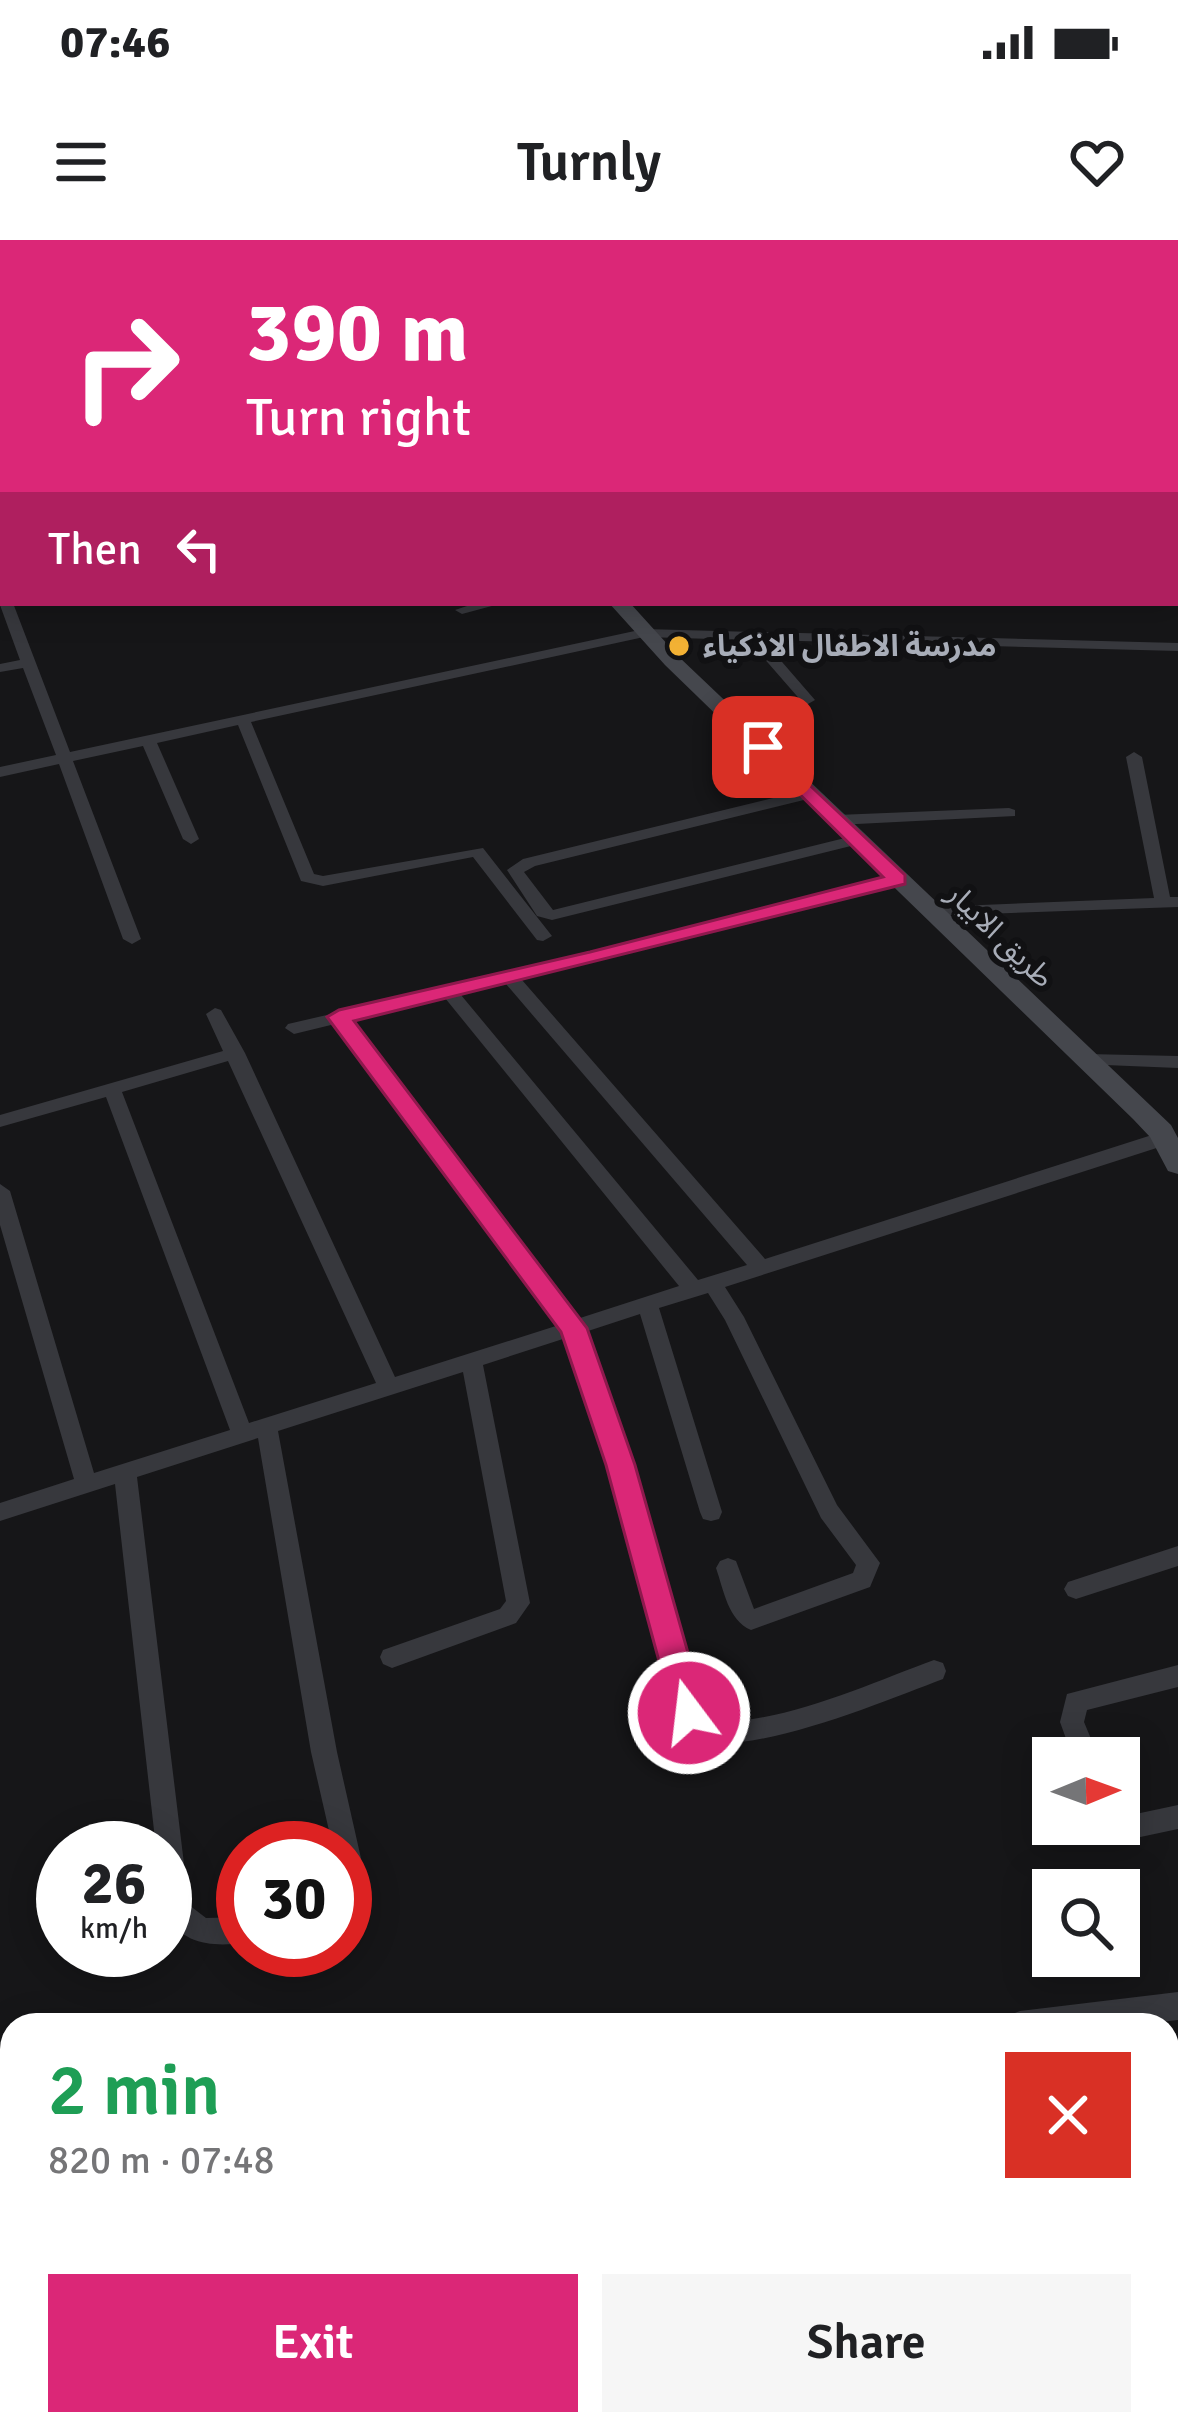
<!DOCTYPE html>
<meta charset="utf-8">
<style>
:root{--surface:#fff;--page:#f6f6f6;--text:#202124;--muted:#757577;--accent:#db2777}
body{margin:0;font-family:Signika,"Noto Sans Arabic",sans-serif;background:var(--page);color:var(--text);height:100vh;display:flex;flex-direction:column;font-size:45px;white-space:nowrap}
*{box-sizing:border-box;margin:0}
p{font-size:39px;color:var(--muted)}
.icon{flex:none;width:66px;height:66px;fill:none;stroke:currentColor;stroke-width:2;stroke-linecap:round;stroke-linejoin:round}
.map{position:relative;flex:1;overflow:hidden}
.sheet{position:absolute;left:0px;top:1773px;width:1179px;height:423px;display:flex;flex-direction:column;background:var(--surface);border-radius:36px 36px 0 0;box-shadow:0 6px 30px #0003}
.sheet>*{flex:none}
.guide{position:absolute;left:0px;top:0px;width:1179px;height:366px;box-shadow:0 6px 30px #0003;background:#db2777;color:#fff;overflow:hidden}
.needle{width:78px;rotate:89deg}
.fabs{position:absolute;left:1032px;top:1497px;display:grid;gap:24px}
.fabs a{display:grid;place-items:center;width:108px;height:108px;border-radius:0px;background:var(--surface);box-shadow:0 6px 30px #0003;font-size:60px}
.speed{position:absolute;left:36px;top:1581px;display:flex;gap:24px;font-size:60px;font-weight:700;text-align:center}
.speed>*{display:grid;place-content:center;width:156px;height:156px;border-radius:50%;background:var(--surface);box-shadow:0 6px 30px #0003;line-height:1}
.speed small{font-size:30px;font-weight:400}
.speed .limit{border:18px solid #d22;background:#fff;color:#111}
.pin{position:absolute;display:grid;place-items:center;width:102px;height:102px;color:#fff;margin:-51px;border-radius:24px;box-shadow:0 6px 18px #0006}
.me{position:absolute;width:132px;margin:-66px;rotate:345deg;stroke-linejoin:round;filter:drop-shadow(0 0 9px #0008)}
.turn{display:flex;align-items:center;gap:42px;height:252px;padding:0 48px;font-size:54px}
.turn .icon{width:156px;height:156px;stroke-width:2.5}
.turn b{display:block;font-size:84px;line-height:102px}
.then{display:flex;align-items:center;height:114px;padding:0 48px;background:#0003;gap:24px;font-size:45px}
.round{display:grid;place-items:center;flex:none;width:126px;height:126px;border-radius:0px;background:var(--page)}
.summary{display:flex;align-items:center;justify-content:space-between;height:204px;padding:0 48px}
h1{font-size:72px;font-weight:600;line-height:90px;color:#1e9e55}
.primary-button{display:flex;gap:24px;margin-top:auto;padding:24px 48px}
.primary-button a{flex:1;height:138px;border-radius:0px;background:var(--accent);color:#fff;font-size:48px;font-weight:600;line-height:138px;text-align:center}
.primary-button a+a{background:var(--page);color:var(--text)}
.status{display:flex;justify-content:space-between;align-items:center;height:84px;padding:0 60px;background:var(--surface);direction:ltr}
.status svg{height:33px;fill:currentColor}
header{display:flex;justify-content:space-between;align-items:center;height:156px;padding:0 48px;background:var(--surface);font-size:54px;font-weight:600}
.map>svg:first-child{display:block}
.lines{fill:none;stroke-linecap:round;stroke-linejoin:round}
.minor{fill:#37383d;fill-rule:evenodd}
.secondary{fill:#45474d;fill-rule:evenodd}
.route{fill:#db2777;stroke:#8e194d;stroke-width:3}
.poi-dot{fill:#f2b134;stroke:#111113;stroke-width:4.5}
.labels{text-anchor:middle;dominant-baseline:central;stroke-width:12;stroke-linejoin:round;paint-order:stroke}
.far-poi-label{font-size:30px;font-weight:bold;fill:#a8adb8;stroke:#111113;text-anchor:start}
.far-street-label{font-size:30px;fill:#a8adb8;stroke:#111113}
</style>
<div class="status"><b>07:46</b><svg viewBox="0 0 49 12"><path d="M0 12V9h3v3zM5 12V6h3v6zM10 12V3h3v9zM15 12V0h3v12zM26 1h20v11H26zM47 4h2v5h-2z"/></svg></div>
<header><svg class="icon" aria-label="menu" viewBox="0 0 24 24"><path d="M4 6h16M4 12h16M4 18h16"/></svg>Turnly<svg class="icon" aria-label="heart" viewBox="0 0 24 24"><path d="M12 20l-8-8c-3-5 5-10 8-4 3-6 11-1 8 4z"/></svg></header>
<div class="map">
<svg width="1178" height="2195" viewBox="0 0 1178 2195">
<rect width="100%" height="100%" fill="#161618"/>
<g class="lines">
<!-- minor -->
<path class="minor" d="M 146,0 L 156,0 L 158,3 L 148,3 Z
M 457,0 L 548,0 L 543,3 L 452,3 Z
M 1027,0 L 1038,0 L 1040,3 L 1029,3 Z
M 1061,0 L 1071,0 L 1073,3 L 1063,3 Z
M 1176,4 L 1178,4 L 1176,11 Z
M 1176,66 L 1178,66 L 1178,72 L 1176,72 Z
M 1176,157 L 1178,157 L 1178,165 L 1176,165 Z
M 0,190 L 3,190 L 3,198 L 0,198 Z
M 3,218 L 3,226 L 0,227 L 0,219 Z
M 0,250 L 3,251 L 3,259 L 0,258 Z
M 1176,300 L 1178,300 L 1178,308 L 1176,308 Z
M 1,360 L 13,363 L 70,512 L 644,389 L 1178,403 L 1178,411 L 763,400 L 815,460 L 808,464 L 803,463 L 748,400 L 644,397 L 251,482 L 314,634 L 323,636 L 483,608 L 552,696 L 543,701 L 537,700 L 473,617 L 323,646 L 301,641 L 238,485 L 157,503 L 199,599 L 191,604 L 183,599 L 143,506 L 73,521 L 141,699 L 132,704 L 123,699 L 59,524 L 0,537 L 0,527 L 56,515 L 23,428 L 0,432 L 0,424 L 20,420 L 0,365 Z
M 476,363 L 503,363 L 462,374 L 455,370 Z
M 1134,512 L 1142,517 L 1170,657 L 1178,657 L 1178,667 L 927,676 L 925,672 L 933,667 L 1154,658 L 1126,517 Z
M 810,549 L 818,554 L 816,557 L 535,626 L 524,632 L 553,670 L 857,595 L 863,597 L 863,603 L 552,680 L 537,676 L 507,630 L 523,619 Z
M 1009,568 L 1015,570 L 1015,576 L 837,585 L 829,580 L 837,575 Z
M 898,635 L 906,640 L 904,643 L 522,740 L 765,1019 L 1155,894 L 1162,892 L 1172,899 L 1169,904 L 725,1047 L 744,1077 L 837,1265 L 880,1323 L 870,1347 L 751,1390 C 728,1380 724,1351 716,1328 L 720,1321 L 728,1318 L 736,1321 L 754,1369 L 853,1333 L 856,1325 L 821,1278 L 725,1080 L 708,1053 L 659,1068 L 722,1272 L 719,1279 L 711,1281 L 703,1279 L 700,1272 L 640,1074 L 585,1092 L 631,1225 L 706,1481 C 777,1487 868,1444 934,1420 L 943,1423 L 946,1431 L 943,1439 C 884,1461 747,1520 688,1499 L 609,1225 L 566,1098 L 483,1125 L 530,1363 L 516,1383 L 392,1428 L 383,1424 L 380,1417 L 383,1410 L 500,1369 L 506,1361 L 463,1132 L 278,1191 L 337,1512 L 365,1636 L 354,1662 L 345,1666 L 345,1608 L 333,1608 L 311,1512 L 258,1198 L 137,1237 L 189,1665 L 206,1678 L 243,1677 L 243,1703 C 212,1707 184,1704 165,1676 L 165,1608 L 156,1608 L 115,1244 L 0,1281 L 0,1263 L 74,1239 L 0,985 L 0,944 L 10,951 L 94,1233 L 230,1190 L 106,857 L 0,887 L 0,875 L 223,811 L 206,774 L 215,768 L 221,770 L 245,813 L 395,1137 L 559,1085 L 335,784 L 294,794 L 285,788 L 288,784 L 590,714 ZM 506,744 L 747,1025 L 698,1040 L 461,755 ZM 445,758 L 679,1046 L 577,1079 L 351,780 ZM 228,821 L 376,1143 L 249,1183 L 122,852 Z
M 1087,814 L 1178,816 L 1178,828 L 1081,824 L 1078,820 Z
M 1178,1306 L 1178,1326 L 1076,1359 L 1068,1356 L 1064,1349 L 1068,1342 Z
M 1178,1425 L 1178,1447 L 1087,1470 L 1084,1482 L 1099,1518 L 1073,1518 L 1060,1482 L 1067,1454 Z
M 1178,1565 L 1178,1589 L 1131,1599 L 1110,1592 L 1106,1584 L 1119,1584 L 1119,1572 L 1131,1575 Z
M 1178,1752 L 1178,1780 L 1135,1785 L 1006,1785 L 1010,1775 L 1020,1771 Z
M 316,2184 L 348,2184 L 350,2195 L 318,2195 Z
M 537,2184 L 569,2184 L 572,2195 L 540,2195 Z
M 731,2184 L 763,2184 L 766,2195 L 734,2195 Z"/>
<!-- secondary -->
<path class="secondary" d="M 357,0 L 371,0 L 373,3 L 359,3 Z
M 609,363 L 630,363 L 679,417 L 1171,885 L 1178,898 L 1178,934 L 1168,931 L 1150,897 L 1133,879 L 665,425 Z"/>
</g>
<!-- route -->
<path class="route" d="M 763,501 L 905,635 L 905,644 L 354,781 L 587,1088 L 635,1225 L 705,1473 L 700,1483 L 689,1487 L 678,1483 L 673,1473 L 606,1225 L 561,1092 L 327,777 L 339,770 L 590,712 L 883,637 L 756,511 L 753,507 Z"/>
<!-- markers -->
<circle class="poi-dot" cx="679" cy="406" r="12"/>
<g class="labels">
<!-- far-poi labels -->
<g class="far-poi-label">
<text x="703" y="406">مدرسة الاطفال الاذكياء</text>
</g>
<!-- far-street labels -->
<g class="far-street-label">
<text transform="translate(1000 696) rotate(44)">طريق الابيار</text>
</g>
</g>
</svg>
<div class="fabs">
<a><svg class="needle" viewBox="-14 -14 28 28"><path d="M0-13l5 13h-10z" fill="#e53935"/><path d="M0 13l5-13h-10z" fill="#757577"/></svg></a>
<a><svg class="icon" aria-label="search" viewBox="0 0 24 24"><circle cx="10" cy="10" r="6"/><path d="M15 15l6 6"/></svg></a>
</div>
<div class="speed"><div>26<small>km/h</small></div><div class="limit">30</div></div>
<div class="pin" style="left:763px;top:507px;background:#d93025"><svg class="icon" aria-label="arrive" viewBox="0 0 24 24"><path d="M6 21V4h12l-3 4 3 4H6"/></svg></div>
<svg class="me" style="left:689px;top:1473px" viewBox="-20 -20 40 40"><circle r="17" fill="#db2777" stroke="#fff" stroke-width="3"/><path d="M0-11L8 9 0 5-8 9z" fill="#fff"/></svg>
<div class="guide">
<div class="turn"><svg class="icon" aria-label="right" viewBox="0 0 24 24"><path d="M7 20v-9h11M14 6l5 5-5 5"/></svg><div><b>390 m</b>Turn right</div></div>
<div class="then">Then<svg class="icon" aria-label="left" viewBox="0 0 24 24"><path d="M17 20v-9H6M10 6l-5 5 5 5"/></svg></div>
</div>
<section class="sheet">
<div class="summary"><div><h1>2 min</h1><p>820 m · 07:48</p></div><a class="round" style="background:#d93025;color:#fff"><svg class="icon" aria-label="close" viewBox="0 0 24 24"><path d="M6 6l12 12M18 6L6 18"/></svg></a></div>
<div class="primary-button"><a>Exit</a><a>Share</a></div>
</section>
</div>
